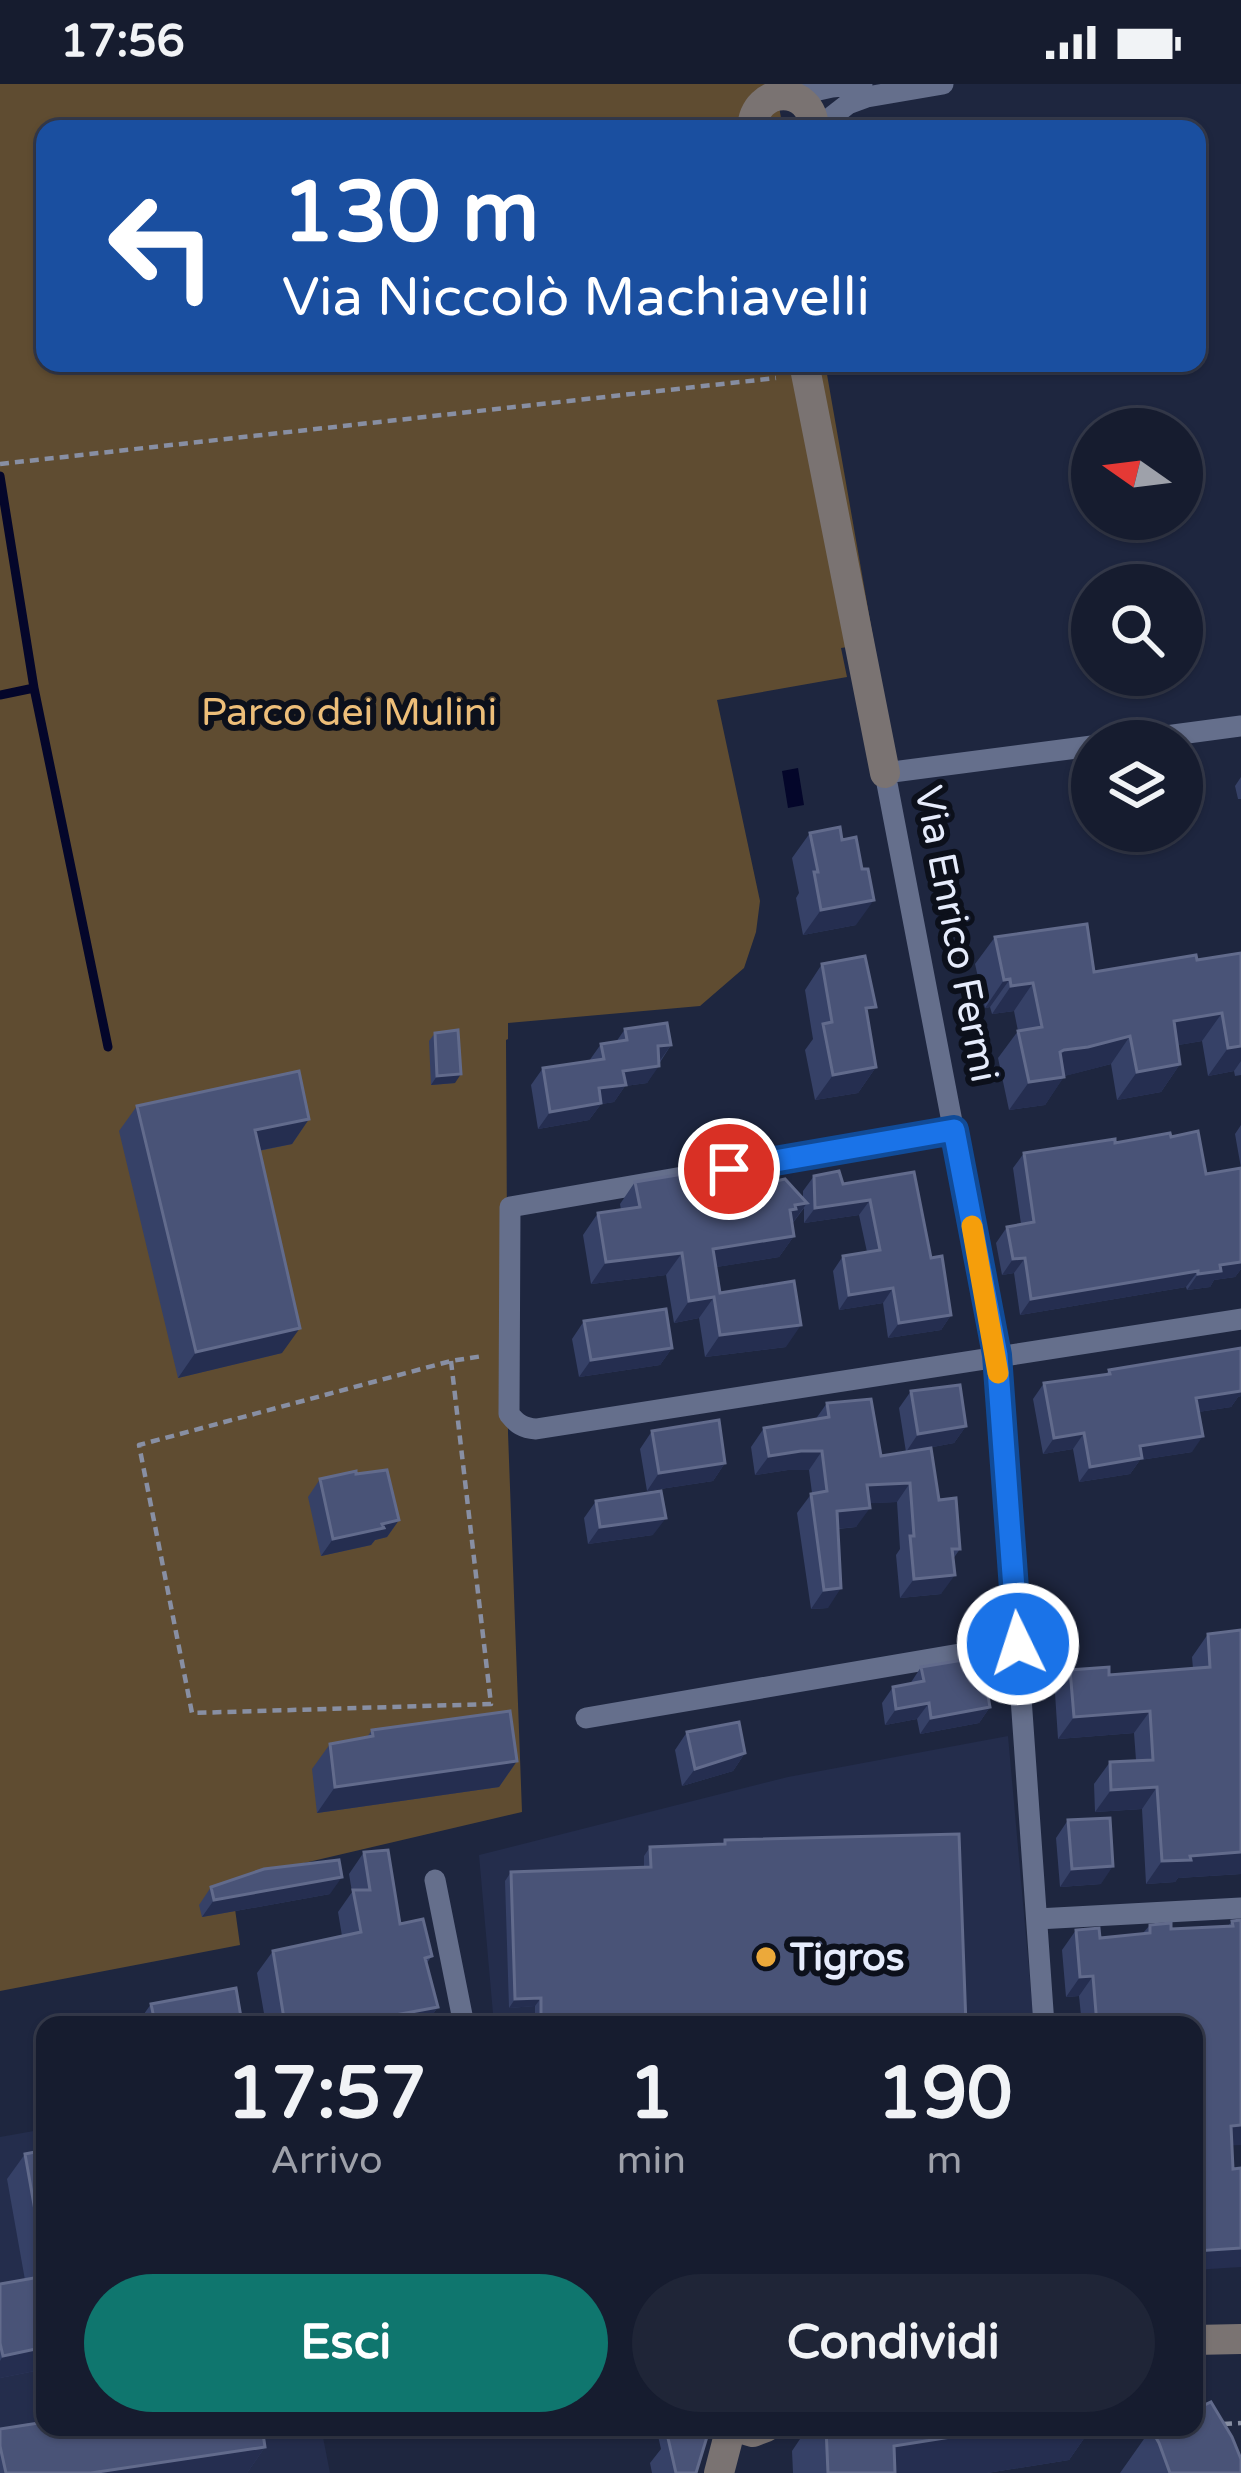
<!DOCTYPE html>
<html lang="it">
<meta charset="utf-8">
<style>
:root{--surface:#161c2f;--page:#1f2537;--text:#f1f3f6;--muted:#9ea1aa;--line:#353a4b;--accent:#0f766e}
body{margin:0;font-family:"Varela Round",sans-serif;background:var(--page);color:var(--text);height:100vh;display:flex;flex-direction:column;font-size:45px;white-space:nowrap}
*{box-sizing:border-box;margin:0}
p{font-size:39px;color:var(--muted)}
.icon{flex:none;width:66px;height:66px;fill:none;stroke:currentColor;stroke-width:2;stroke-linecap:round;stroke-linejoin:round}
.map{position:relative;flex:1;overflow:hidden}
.panel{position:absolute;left:36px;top:1932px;width:1167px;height:420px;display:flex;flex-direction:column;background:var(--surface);border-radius:24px;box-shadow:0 3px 9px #0004,0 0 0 3px var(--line)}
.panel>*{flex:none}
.guide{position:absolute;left:36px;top:36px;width:1170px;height:252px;border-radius:24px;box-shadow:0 3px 9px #0004,0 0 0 3px var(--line);background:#1a4fa0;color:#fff;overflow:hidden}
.needle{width:78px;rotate:284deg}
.tools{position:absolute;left:1071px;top:324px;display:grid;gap:24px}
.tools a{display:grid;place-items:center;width:132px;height:132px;border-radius:50%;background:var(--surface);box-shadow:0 3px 9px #0004,0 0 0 3px var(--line);font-size:60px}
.pin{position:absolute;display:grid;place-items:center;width:102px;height:102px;color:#fff;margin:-51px;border:6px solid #fff;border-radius:50%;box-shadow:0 3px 12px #0007}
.me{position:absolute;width:132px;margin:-66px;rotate:356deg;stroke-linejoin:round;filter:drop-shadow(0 0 9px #0008)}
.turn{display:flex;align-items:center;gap:42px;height:252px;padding:0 48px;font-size:54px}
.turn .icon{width:156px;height:156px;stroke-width:2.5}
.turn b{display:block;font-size:84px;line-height:102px}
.eta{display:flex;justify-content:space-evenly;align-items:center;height:204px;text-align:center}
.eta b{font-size:72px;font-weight:700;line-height:84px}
.cta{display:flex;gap:24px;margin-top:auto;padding:24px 48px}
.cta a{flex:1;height:138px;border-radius:72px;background:var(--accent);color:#fff;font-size:48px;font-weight:700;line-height:138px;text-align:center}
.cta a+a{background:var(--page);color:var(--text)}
.status{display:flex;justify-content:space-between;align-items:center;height:84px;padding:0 60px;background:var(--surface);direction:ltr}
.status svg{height:33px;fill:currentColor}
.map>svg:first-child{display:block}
.built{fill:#242d4c}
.green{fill:#5f4c31}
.water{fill:#04062a}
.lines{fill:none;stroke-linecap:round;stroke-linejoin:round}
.stream{stroke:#04062a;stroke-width:9}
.path{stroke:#888fa3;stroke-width:4.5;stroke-dasharray:9 6;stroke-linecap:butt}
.street{stroke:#656f8c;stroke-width:21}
.secondary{stroke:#7a7372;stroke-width:30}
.wall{fill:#364167}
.shaded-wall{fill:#252e50}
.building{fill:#495377;stroke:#626b8c;stroke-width:3}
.route-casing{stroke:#114b97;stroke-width:30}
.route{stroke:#1a73e8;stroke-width:21}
.slow{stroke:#f59e0b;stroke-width:21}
.poi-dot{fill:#eca93a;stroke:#0c101b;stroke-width:4.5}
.labels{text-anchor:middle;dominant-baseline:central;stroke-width:12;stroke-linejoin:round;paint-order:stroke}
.park-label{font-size:39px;fill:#edbe79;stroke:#0c101b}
.street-label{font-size:39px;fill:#e6ecfc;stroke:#0c101b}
.poi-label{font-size:39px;font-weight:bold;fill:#e6ecfc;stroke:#0c101b;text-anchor:start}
</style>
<div class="status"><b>17:56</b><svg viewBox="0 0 49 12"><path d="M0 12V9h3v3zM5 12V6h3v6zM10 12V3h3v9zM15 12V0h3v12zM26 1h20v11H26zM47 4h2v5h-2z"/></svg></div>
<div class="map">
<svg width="1241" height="2389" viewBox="0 0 1241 2389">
<rect width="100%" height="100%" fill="#1e263f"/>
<!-- built -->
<path class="built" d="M 1008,1652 L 1034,1941 L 494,1941 L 479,1771 L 788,1693 Z
M 45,2045 L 45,2343 L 321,2343 L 330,2389 L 0,2389 L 0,2053 Z"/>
<!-- green -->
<path class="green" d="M 0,0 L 775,0 L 783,45 L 45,45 L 45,279 L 825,279 L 874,559 L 841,564 L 847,593 L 717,616 L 760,817 L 756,848 L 744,884 L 700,922 L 508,939 L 508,955 L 506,956 L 508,1349 L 522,1728 L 231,1796 L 240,1861 L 0,1907 Z"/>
<!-- water -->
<path class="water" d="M 798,684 L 804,721 L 788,724 L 782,687 Z"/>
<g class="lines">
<!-- stream -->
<path class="stream" d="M 0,392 L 34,604 L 108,963
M 0,611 L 34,604"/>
<!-- path -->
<path class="path" d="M 0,380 L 776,294
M 451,1277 L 491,1620 L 192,1629 L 139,1361 L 451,1277 L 483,1272
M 1223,2340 L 1241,2339
M 1106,2345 L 1153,2343"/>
<!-- street -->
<path class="street" d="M 796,11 L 832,3 L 862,0
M 816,45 L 848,20 L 867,13 L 943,0
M 1128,657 L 1241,642
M 954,1046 L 510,1123 L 509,1330 C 517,1340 523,1344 536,1345 L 1241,1235
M 586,1634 L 1018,1560
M 435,1796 L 464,1941
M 1037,1835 L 1241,1824
M 1044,1941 L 997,1272 L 885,689 L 1092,662"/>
<!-- secondary -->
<path class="secondary" d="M 752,45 C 754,0 813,0 814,45
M 804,279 L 885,689
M 1194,2256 L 1241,2255
M 736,2343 L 753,2348 L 766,2343
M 719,2389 L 731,2343"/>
</g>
<!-- wall -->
<path class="wall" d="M 1241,693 L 1241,715 L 1238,715 L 1235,702 Z
M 810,749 L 856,841 L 803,851 L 796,814 L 799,809 L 792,774 Z
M 995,853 L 1094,888 L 1197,876 L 1241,869 L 1241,991 L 1235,992 L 1234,987 L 1208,992 L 1202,957 L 1178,961 L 1180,980 L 1161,1008 L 1117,1016 L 1111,980 L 1064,992 L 1045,1021 L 1009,1026 L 998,974 L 1018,947 L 1014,927 L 992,930 L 990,923 L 985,924 L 975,880 Z
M 822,880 L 867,934 L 876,983 L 858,1009 L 815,1016 L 805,966 L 813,955 L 805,906 Z
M 625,945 L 671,961 L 647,999 L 625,1002 L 614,1018 L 601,1020 L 589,1036 L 538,1045 L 531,1001 L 543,984 L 589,977 L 601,960 L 616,958 Z
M 435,949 L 455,999 L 431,1001 L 429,957 Z
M 137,1022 L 309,1035 L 292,1060 L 259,1067 L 282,1269 L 178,1294 L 119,1047 Z
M 1241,1041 L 1241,1185 L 1235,1193 L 1214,1196 L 1210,1203 L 1187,1206 L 1186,1203 L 1020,1231 L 1014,1189 L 1002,1191 L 996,1159 L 1007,1143 L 1021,1140 L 1013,1084 L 1024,1069 L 1171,1053 L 1206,1090 L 1241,1084 L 1235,1050 Z
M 914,1088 L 931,1174 L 951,1231 L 941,1246 L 888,1254 L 883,1219 L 839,1226 L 833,1187 L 843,1172 L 867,1168 L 859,1131 L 804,1139 L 804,1124 L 792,1140 L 794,1152 L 779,1173 L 716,1183 L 720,1209 L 786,1263 L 705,1273 L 699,1234 L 674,1239 L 666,1191 L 591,1200 L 583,1151 L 598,1129 L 621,1126 L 620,1120 L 635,1098 L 705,1113 L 803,1116 L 803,1107 L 814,1092 L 843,1100 Z
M 584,1237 L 672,1264 L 660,1281 L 579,1293 L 572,1255 Z
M 1241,1264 L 1241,1312 L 1238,1313 L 1231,1323 L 1198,1328 L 1192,1368 L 1140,1376 L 1130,1390 L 1079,1398 L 1073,1365 L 1043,1370 L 1033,1315 L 1044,1299 L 1106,1291 L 1109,1286 Z
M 911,1307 L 966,1342 L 954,1359 L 906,1368 L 899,1324 Z
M 827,1319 L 881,1372 L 939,1416 L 960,1465 L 953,1475 L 941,1510 L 900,1514 L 896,1471 L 900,1465 L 897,1418 L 869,1419 L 856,1443 L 838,1445 L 828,1524 L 811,1525 L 797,1429 L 812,1409 L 809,1386 L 788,1386 L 755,1391 L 751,1363 L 764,1344 L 815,1336 Z
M 652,1347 L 725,1379 L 713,1397 L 647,1407 L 640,1365 Z
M 356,1390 L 399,1436 L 387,1453 L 375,1456 L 371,1461 L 321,1472 L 308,1413 L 320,1395 Z
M 596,1417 L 653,1451 L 588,1460 L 584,1434 Z
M 1241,1546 L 1241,1790 L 1178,1794 L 1175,1798 L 1146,1800 L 1142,1725 L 1095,1728 L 1094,1700 L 1110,1678 L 1136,1676 L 1134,1649 L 1058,1655 L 1055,1609 L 1070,1586 L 1109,1591 L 1193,1585 L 1192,1573 L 1208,1550 Z
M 921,1583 L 990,1623 L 979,1639 L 920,1650 L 917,1635 L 885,1641 L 882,1619 L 893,1603 L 910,1600 Z
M 372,1646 L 517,1677 L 499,1703 L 317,1729 L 312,1685 L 330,1660 L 367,1653 Z
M 687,1648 L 745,1669 L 733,1687 L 682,1702 L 675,1666 Z
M 1068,1736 L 1101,1800 L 1060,1803 L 1056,1754 Z
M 725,1756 L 966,1941 L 535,1941 L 535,1922 L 509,1924 L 505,1797 L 511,1788 L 644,1783 L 644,1772 L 650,1763 L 723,1760 Z
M 364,1768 L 400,1840 L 432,1872 L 426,1880 L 438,1923 L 425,1941 L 266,1941 L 257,1889 L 273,1867 L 342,1852 L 338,1828 L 352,1808 L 349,1790 Z
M 211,1803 L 330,1810 L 202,1833 L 199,1821 Z
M 1232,1837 L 1232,2061 L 1194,2186 L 1194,1941 L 1082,1941 L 1079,1912 L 1066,1913 L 1062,1866 L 1076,1846 L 1100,1854 L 1143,1849 L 1150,1841 L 1171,1845 L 1228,1842 Z
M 151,1920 L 240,1941 L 139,1937 Z
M 45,2066 L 45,2285 L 0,2294 L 0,2200 L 25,2196 L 7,2095 L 25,2070 Z
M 656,2343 L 710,2343 L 696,2389 L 652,2389 L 650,2379 L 661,2365 Z
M 808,2343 L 1092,2343 L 1069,2376 L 987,2389 L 793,2389 L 792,2367 Z
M 0,2345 L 265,2363 L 247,2389 L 0,2389 Z
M 1151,2345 L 1241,2389 L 1120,2389 Z"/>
<!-- shaded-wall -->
<path class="shaded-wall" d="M 874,816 L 856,841 L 803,851 L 821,826 Z
M 1010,895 L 990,923 L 985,924 L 1004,896 Z
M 1033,899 L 1014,927 L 992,930 L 1011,902 Z
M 1222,929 L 1202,957 L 1155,965 L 1174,937 Z
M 1130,952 L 1111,980 L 1069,991 L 1045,994 L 1060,968 L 1064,966 Z
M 671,961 L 659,978 L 658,962 Z
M 1241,962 L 1241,977 L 1234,987 L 1208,992 L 1228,964 Z
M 1180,980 L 1161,1008 L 1117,1016 L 1137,988 Z
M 659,982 L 647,999 L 625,1002 L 614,1018 L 601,1020 L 589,1036 L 538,1045 L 550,1028 L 599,1004 L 623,987 Z
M 876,983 L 858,1009 L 815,1016 L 833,991 Z
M 461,990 L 455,999 L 431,1001 L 437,992 Z
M 1064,993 L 1045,1021 L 1009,1026 L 1029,998 Z
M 309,1035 L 292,1060 L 237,1071 L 255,1046 Z
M 870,1116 L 859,1131 L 804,1139 L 815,1124 Z
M 807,1119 L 791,1141 L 775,1148 L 795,1121 Z
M 794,1152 L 779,1173 L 698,1186 L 713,1165 Z
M 682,1169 L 666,1191 L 591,1200 L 606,1178 Z
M 1025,1174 L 1014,1189 L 1002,1191 L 1013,1175 Z
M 1241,1178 L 1241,1185 L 1235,1193 L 1214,1196 L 1210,1203 L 1187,1206 L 1198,1190 L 1220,1181 Z
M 1198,1187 L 1186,1203 L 1020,1231 L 1031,1215 Z
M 893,1204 L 883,1219 L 839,1226 L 849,1211 Z
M 714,1213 L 699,1234 L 674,1239 L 689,1217 Z
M 951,1231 L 941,1246 L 888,1254 L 899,1239 Z
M 801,1241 L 786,1263 L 705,1273 L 720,1251 Z
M 300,1244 L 282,1269 L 178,1294 L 196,1268 Z
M 672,1264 L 660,1281 L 579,1293 L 591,1276 Z
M 1241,1298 L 1241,1312 L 1238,1313 L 1231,1323 L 1185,1330 L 1196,1314 Z
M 966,1342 L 954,1359 L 906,1368 L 918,1350 Z
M 1084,1349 L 1073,1365 L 1043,1370 L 1054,1354 Z
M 1203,1352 L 1192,1368 L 1140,1376 L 1130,1390 L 1079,1398 L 1090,1383 L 1140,1362 Z
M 801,1367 L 822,1367 L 809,1386 L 788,1386 L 755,1391 L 769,1372 Z
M 725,1379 L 713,1397 L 647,1407 L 659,1389 Z
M 910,1399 L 897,1418 L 854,1420 L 867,1401 Z
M 870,1424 L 856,1443 L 823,1446 L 837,1427 Z
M 666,1434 L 653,1451 L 588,1460 L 600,1443 Z
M 399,1436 L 387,1453 L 375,1456 L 371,1461 L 321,1472 L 333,1455 Z
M 955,1491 L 941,1510 L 900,1514 L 914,1495 Z
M 841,1504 L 828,1524 L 811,1525 L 824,1506 Z
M 929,1619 L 917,1635 L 885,1641 L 896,1625 Z
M 990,1623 L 979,1639 L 920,1650 L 931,1634 Z
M 1150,1627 L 1134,1649 L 1058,1655 L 1074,1633 Z
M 745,1669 L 733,1687 L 682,1702 L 695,1685 Z
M 517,1677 L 499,1703 L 317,1729 L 335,1703 Z
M 1157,1703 L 1142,1725 L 1095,1728 L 1111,1706 Z
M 1241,1768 L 1241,1790 L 1178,1794 L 1175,1798 L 1146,1800 L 1162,1777 L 1190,1772 Z
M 1113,1782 L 1101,1800 L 1060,1803 L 1072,1785 Z
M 342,1793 L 330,1810 L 202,1833 L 214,1816 Z
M 1093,1892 L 1079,1912 L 1066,1913 L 1080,1893 Z
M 541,1914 L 535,1922 L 509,1924 L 515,1915 Z
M 438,1923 L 425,1941 L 342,1941 Z
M 1241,2041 L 1241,2061 L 1217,2062 L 1231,2042 Z
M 1241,2164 L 1241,2183 L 1194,2186 L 1194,2170 L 1196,2167 Z
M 45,2263 L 45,2285 L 0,2294 L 0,2277 L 3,2272 Z
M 1014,2343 L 1092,2343 L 1069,2376 L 987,2389 L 875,2389 L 894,2362 Z
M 265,2363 L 247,2389 L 91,2389 Z"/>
<!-- building -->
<path class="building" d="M 840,743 L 842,756 L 856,753 L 862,785 L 868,785 L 874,816 L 821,826 L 814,788 L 818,788 L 810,749 Z
M 1087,840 L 1094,888 L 1196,871 L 1197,876 L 1241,869 L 1241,962 L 1228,964 L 1222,929 L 1174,937 L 1180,980 L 1137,988 L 1130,952 L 1088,963 L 1064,966 L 1060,968 L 1064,993 L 1029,998 L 1018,947 L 1042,943 L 1033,899 L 1011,902 L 1010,895 L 1004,896 L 995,853 Z
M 865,872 L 876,923 L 866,924 L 876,983 L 833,991 L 823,940 L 832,938 L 822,880 Z
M 667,939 L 671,961 L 658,962 L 659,982 L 623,987 L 626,1001 L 599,1004 L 601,1019 L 550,1028 L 543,984 L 604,975 L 601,960 L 627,956 L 625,945 Z
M 458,946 L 461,990 L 437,992 L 435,949 Z
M 299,987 L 309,1035 L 255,1046 L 300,1244 L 196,1268 L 137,1022 Z
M 1198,1047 L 1206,1090 L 1241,1084 L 1241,1178 L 1220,1181 L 1221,1187 L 1198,1190 L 1198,1187 L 1031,1215 L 1025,1174 L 1013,1175 L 1007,1143 L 1034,1138 L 1024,1069 L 1115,1055 L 1115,1059 L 1170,1049 L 1171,1053 Z
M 701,1087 L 705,1113 L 785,1095 L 807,1119 L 795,1121 L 796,1125 L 790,1126 L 794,1152 L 713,1165 L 720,1209 L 794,1197 L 801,1241 L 720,1251 L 714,1213 L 689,1217 L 682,1169 L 606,1178 L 598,1129 L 640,1123 L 635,1098 Z
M 839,1087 L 843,1100 L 914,1088 L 931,1174 L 942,1172 L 951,1231 L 899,1239 L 893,1204 L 849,1211 L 843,1172 L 880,1166 L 870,1116 L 815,1124 L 814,1092 Z
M 666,1225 L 672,1264 L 591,1276 L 584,1237 Z
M 1241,1264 L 1241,1307 L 1196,1314 L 1203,1352 L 1140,1362 L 1142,1374 L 1090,1383 L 1084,1349 L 1054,1354 L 1044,1299 L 1110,1290 L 1109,1286 Z
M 960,1301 L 966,1342 L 918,1350 L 911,1307 Z
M 871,1315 L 881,1372 L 931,1364 L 939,1416 L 956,1414 L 960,1465 L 952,1465 L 955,1491 L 914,1495 L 910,1452 L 914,1452 L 910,1399 L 867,1401 L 870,1424 L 837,1427 L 841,1504 L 824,1506 L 811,1410 L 827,1407 L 822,1367 L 801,1367 L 769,1372 L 764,1344 L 829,1333 L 827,1319 Z
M 719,1336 L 725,1379 L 659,1389 L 652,1347 Z
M 387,1386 L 399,1436 L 382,1440 L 384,1444 L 333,1455 L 320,1395 L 356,1387 L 356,1390 Z
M 661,1407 L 666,1434 L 600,1443 L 596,1417 Z
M 1241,1546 L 1241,1768 L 1190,1772 L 1191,1776 L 1162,1777 L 1157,1703 L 1111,1706 L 1110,1678 L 1153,1676 L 1150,1627 L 1074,1633 L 1070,1586 L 1109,1583 L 1109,1591 L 1210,1583 L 1208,1550 Z
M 981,1573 L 990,1623 L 931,1634 L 929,1619 L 896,1625 L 893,1603 L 924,1597 L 921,1583 Z
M 510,1627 L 517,1677 L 335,1703 L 330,1660 L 373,1652 L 372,1646 Z
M 739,1638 L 745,1669 L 695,1685 L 687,1648 Z
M 1110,1734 L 1113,1782 L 1072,1785 L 1068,1736 Z
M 959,1750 L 966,1941 L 541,1941 L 541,1914 L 515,1915 L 511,1788 L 651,1783 L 650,1763 L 725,1760 L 725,1756 Z
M 388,1766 L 400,1840 L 423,1835 L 432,1872 L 425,1874 L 438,1923 L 342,1941 L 285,1941 L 273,1867 L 361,1848 L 353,1806 L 370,1806 L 364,1768 Z
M 339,1776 L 342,1793 L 214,1816 L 211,1803 L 264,1785 Z
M 1241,1836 L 1241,2041 L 1231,2042 L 1233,2085 L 1241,2084 L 1241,2164 L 1196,2167 L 1194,2126 L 1194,1941 L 1097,1941 L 1093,1892 L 1080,1893 L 1076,1846 L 1099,1844 L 1100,1854 L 1150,1849 L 1150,1841 L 1171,1839 L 1171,1845 L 1233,1842 L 1232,1837 Z
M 236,1904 L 242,1939 L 229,1941 L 118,1941 L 154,1934 L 151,1920 Z
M 45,2066 L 45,2183 L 25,2070 Z
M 45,2192 L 45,2263 L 3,2272 L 0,2259 L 0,2200 Z
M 1211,2318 L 1232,2353 L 1241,2375 L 1241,2389 L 1170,2389 L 1159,2359 L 1151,2345 L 1156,2343 L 1194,2343 L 1194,2326 Z
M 45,2338 L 45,2343 L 262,2343 L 265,2363 L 91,2389 L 6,2389 L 0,2362 L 0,2345 Z
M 680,2343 L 710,2343 L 696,2389 L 676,2389 L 668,2354 L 681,2351 Z
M 826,2343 L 1014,2343 L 894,2362 L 895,2389 L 828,2389 Z"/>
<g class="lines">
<!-- route casing -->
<g class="route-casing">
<path id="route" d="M 729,1085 L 954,1046 L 997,1271 L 1018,1560"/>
</g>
<!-- route -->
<use href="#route" class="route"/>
<!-- slow -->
<path class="slow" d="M 972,1142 L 998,1289"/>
</g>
<!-- markers -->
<circle class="poi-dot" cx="766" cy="1873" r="12"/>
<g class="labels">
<!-- park labels -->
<g class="park-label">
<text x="349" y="628">Parco dei Mulini</text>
</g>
<!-- street labels -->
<g class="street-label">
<text transform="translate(956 850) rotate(79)">Via Enrico Fermi</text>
</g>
<!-- poi labels -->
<g class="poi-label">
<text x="790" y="1873">Tigros</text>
</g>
</g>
</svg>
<div class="tools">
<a><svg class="needle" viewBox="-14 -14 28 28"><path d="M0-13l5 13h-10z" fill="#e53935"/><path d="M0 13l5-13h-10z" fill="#9ea1aa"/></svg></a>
<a><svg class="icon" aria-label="search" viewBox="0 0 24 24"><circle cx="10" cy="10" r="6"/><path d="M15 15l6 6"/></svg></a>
<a><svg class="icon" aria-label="layers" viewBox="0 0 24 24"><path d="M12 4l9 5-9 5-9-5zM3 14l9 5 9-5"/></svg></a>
</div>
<div class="pin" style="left:729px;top:1085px;background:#d93025"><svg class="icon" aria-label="arrive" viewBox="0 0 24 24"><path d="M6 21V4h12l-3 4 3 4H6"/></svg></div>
<svg class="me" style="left:1018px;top:1560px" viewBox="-20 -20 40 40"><circle r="17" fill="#1a73e8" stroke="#fff" stroke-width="3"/><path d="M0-11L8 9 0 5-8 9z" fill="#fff"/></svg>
<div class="guide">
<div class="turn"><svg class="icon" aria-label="left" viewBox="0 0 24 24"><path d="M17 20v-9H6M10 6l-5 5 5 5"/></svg><div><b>130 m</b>Via Niccolò Machiavelli</div></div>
</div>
<section class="panel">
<div class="eta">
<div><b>17:57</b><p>Arrivo</p></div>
<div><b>1</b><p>min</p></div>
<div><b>190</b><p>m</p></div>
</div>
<div class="cta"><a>Esci</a><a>Condividi</a></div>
</section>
</div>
